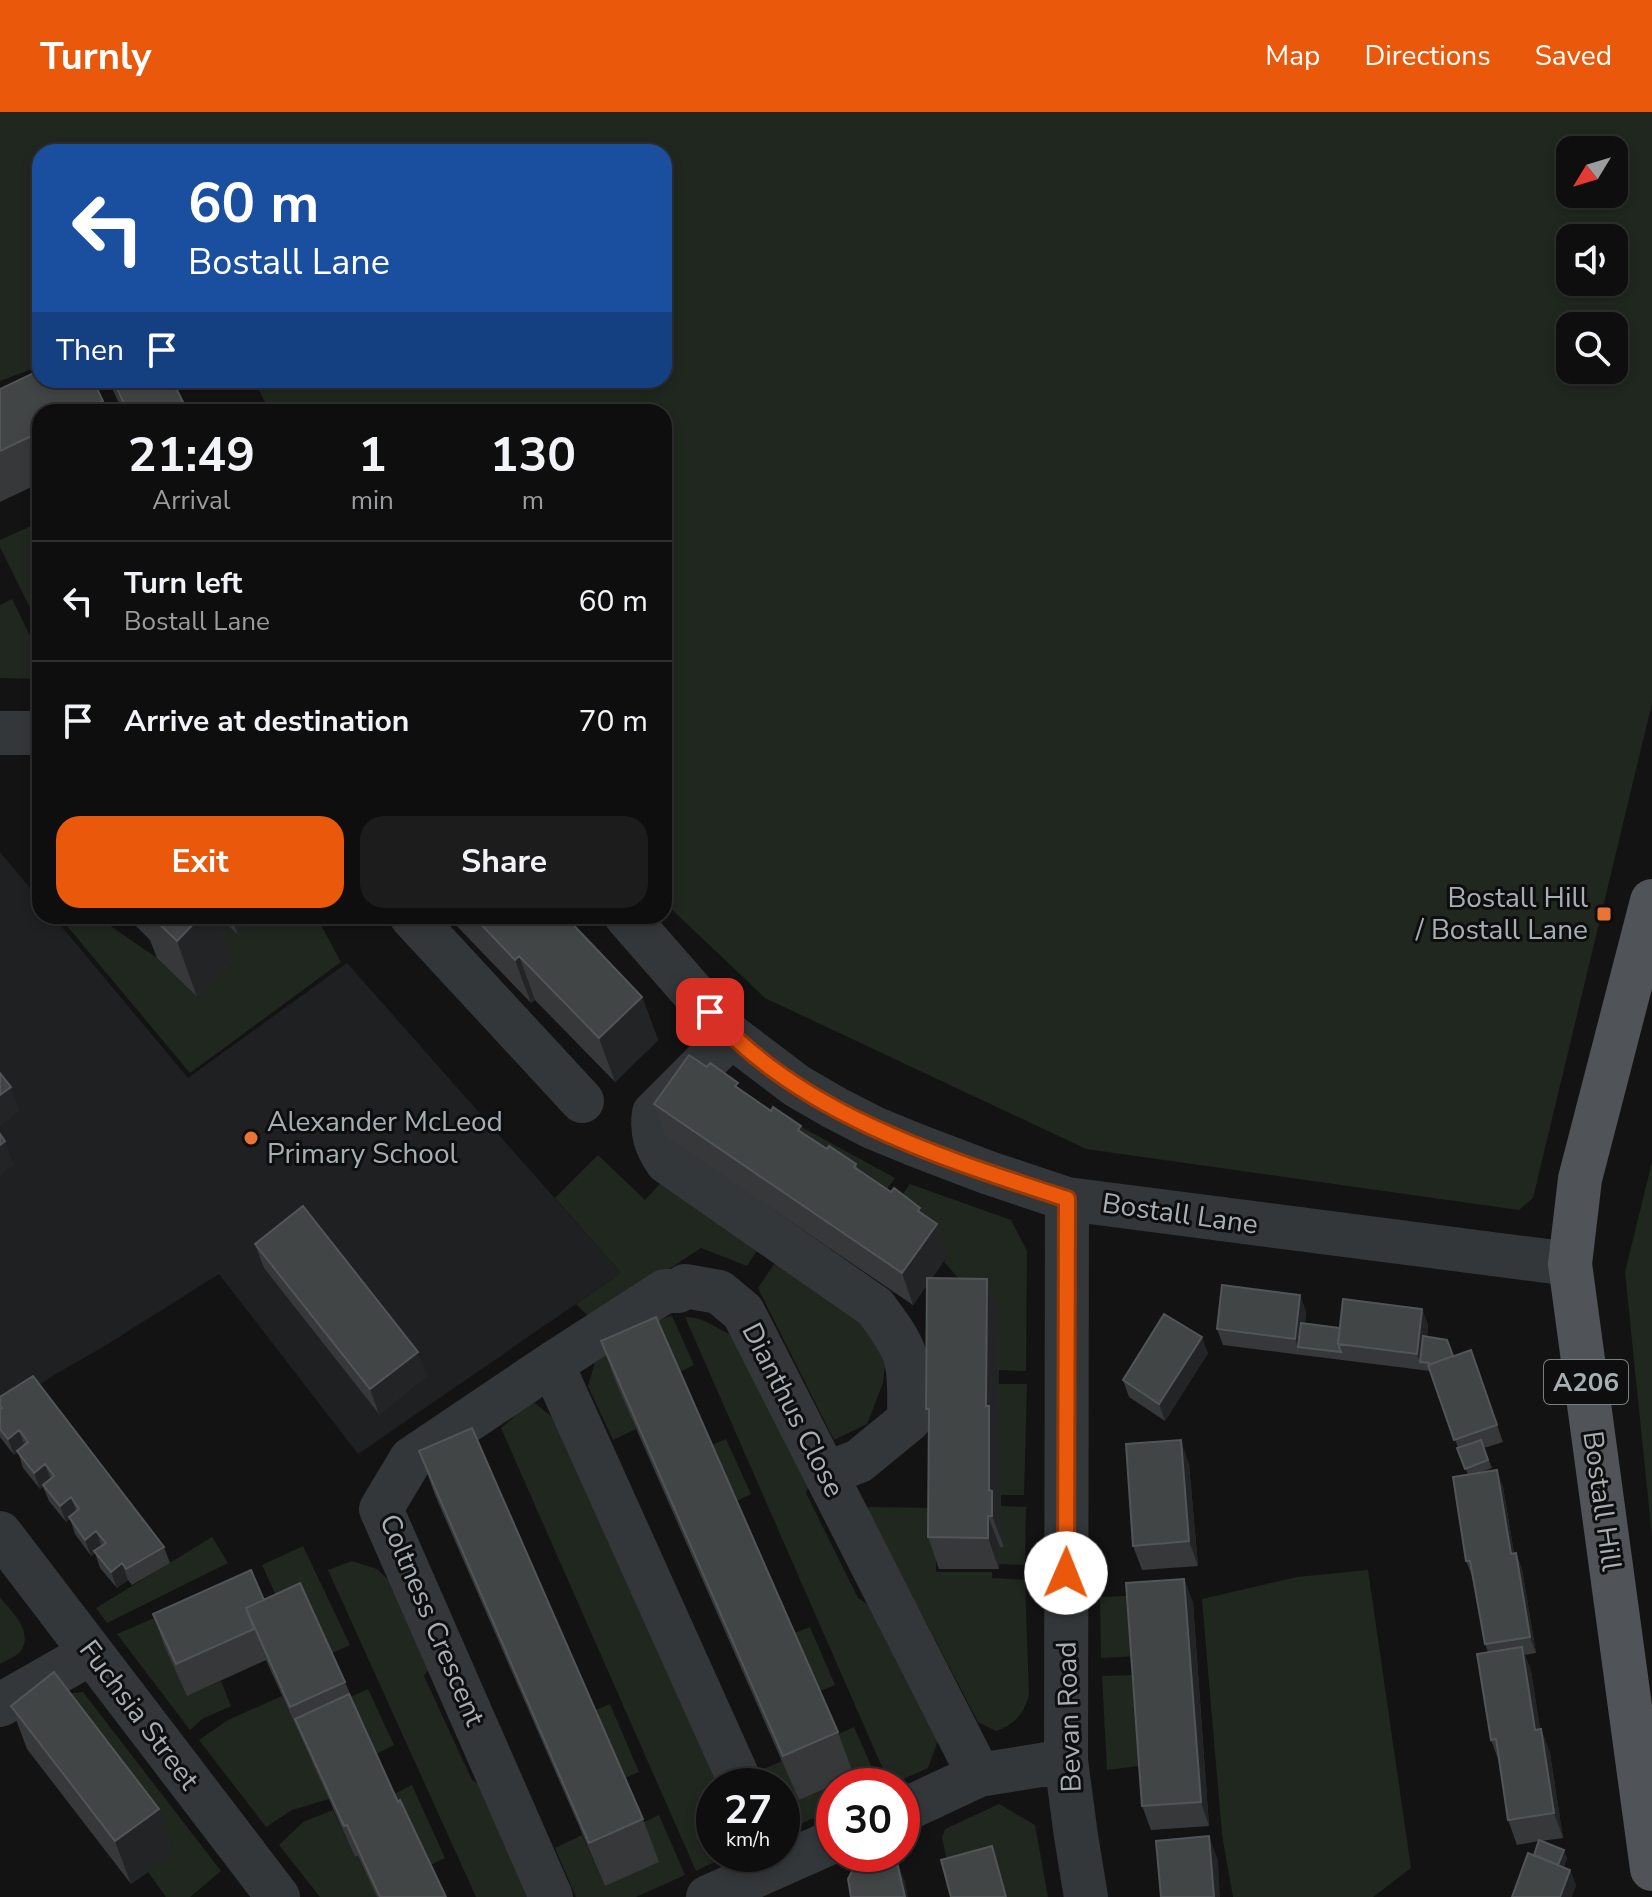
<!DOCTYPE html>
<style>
:root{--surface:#0e0e0f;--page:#1c1c1d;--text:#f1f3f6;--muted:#9b9c9e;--line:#2e2e2f;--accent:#ea580c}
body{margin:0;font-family:"Nunito Sans",sans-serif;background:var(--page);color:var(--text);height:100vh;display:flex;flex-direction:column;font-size:30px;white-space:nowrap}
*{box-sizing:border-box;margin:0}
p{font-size:26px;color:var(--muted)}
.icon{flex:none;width:44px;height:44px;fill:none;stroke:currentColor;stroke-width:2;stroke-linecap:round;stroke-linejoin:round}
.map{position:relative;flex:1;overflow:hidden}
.drawer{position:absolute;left:32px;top:292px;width:640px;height:520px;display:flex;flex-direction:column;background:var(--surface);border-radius:24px;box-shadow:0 4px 12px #0003,0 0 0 2px var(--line)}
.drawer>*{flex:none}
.hud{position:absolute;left:32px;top:32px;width:640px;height:244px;border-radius:24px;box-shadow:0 4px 12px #0003,0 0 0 2px var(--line);background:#1a4fa0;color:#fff;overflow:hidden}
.needle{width:52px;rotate:232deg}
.buttons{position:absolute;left:1556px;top:24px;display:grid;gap:16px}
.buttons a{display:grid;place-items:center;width:72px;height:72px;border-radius:16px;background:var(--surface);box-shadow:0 4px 12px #0003,0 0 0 2px var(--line);font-size:40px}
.speed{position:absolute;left:696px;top:1656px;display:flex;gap:16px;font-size:40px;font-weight:700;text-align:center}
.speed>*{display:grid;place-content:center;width:104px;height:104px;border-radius:50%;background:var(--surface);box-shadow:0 4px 12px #0003,0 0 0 2px var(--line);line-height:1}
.speed small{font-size:20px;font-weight:400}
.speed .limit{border:12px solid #d22;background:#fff;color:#111}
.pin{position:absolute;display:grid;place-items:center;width:68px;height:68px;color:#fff;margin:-34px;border-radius:16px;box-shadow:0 4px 12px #0006}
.me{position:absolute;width:88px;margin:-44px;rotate:1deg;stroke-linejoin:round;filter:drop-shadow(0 0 6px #0008)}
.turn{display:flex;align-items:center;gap:28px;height:168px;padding:0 24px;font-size:36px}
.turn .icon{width:104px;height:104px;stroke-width:2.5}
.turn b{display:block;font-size:56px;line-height:68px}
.then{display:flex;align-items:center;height:76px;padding:0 24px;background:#0003;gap:16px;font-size:30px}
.eta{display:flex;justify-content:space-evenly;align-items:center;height:136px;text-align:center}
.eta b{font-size:48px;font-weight:700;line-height:56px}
.button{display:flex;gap:16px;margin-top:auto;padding:16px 24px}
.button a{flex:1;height:92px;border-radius:24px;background:var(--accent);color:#fff;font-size:32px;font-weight:700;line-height:92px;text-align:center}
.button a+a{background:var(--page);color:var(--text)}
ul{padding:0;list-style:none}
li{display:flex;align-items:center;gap:24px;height:120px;padding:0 24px;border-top:2px solid var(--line)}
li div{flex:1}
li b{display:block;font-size:30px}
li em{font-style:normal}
header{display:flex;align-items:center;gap:48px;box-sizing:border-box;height:112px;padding:0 40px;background:var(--accent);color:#fff}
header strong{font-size:38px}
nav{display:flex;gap:44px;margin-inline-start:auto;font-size:28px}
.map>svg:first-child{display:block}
.built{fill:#1f2021}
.green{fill:#20271f;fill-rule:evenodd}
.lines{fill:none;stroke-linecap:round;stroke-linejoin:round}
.minor{stroke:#343739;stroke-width:44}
.major{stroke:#505458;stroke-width:44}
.wall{fill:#363839}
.shaded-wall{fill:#232425}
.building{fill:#424546;stroke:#525558;stroke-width:2}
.route-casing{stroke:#983908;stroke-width:20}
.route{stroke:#ea580c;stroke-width:14}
.poi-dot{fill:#e97436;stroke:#0e0e0f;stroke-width:3}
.labels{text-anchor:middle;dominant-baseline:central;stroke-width:6;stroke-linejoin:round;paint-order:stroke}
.shield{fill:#0e0e0f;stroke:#787f82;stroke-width:2}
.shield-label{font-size:26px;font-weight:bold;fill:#a5afb4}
.poi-label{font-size:28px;fill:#a5afb4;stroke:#0e0e0f;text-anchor:end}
.street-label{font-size:28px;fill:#a5afb4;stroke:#0e0e0f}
</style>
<header>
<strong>Turnly</strong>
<nav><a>Map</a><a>Directions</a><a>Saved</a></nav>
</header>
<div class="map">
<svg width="1652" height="1785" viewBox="0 0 1652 1785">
<rect width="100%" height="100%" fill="#131314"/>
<!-- built -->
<path class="built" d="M 0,740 L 40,788 L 40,804 L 53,804 L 188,966 L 347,851 L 621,1161 L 358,1342 L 219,1162 L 103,1235 L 54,1263 L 0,1300 Z"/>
<!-- green -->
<path class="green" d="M 0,0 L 1652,0 L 1652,591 L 1533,1086 L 1519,1098 L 1086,1037 L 765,886 L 664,790 L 664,300 L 270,300 L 254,268 L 664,268 L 664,40 L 40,40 L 40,254 L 0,269 ZM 1570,38 L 1614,38 L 1614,82 L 1570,82 ZM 1570,126 L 1614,126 L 1614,170 L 1570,170 ZM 1570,214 L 1614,214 L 1614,258 L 1570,258 Z
M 40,410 L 40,516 L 0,435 L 0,428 Z
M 12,487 L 40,544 L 40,567 L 0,566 L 0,493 Z
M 66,804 L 101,804 L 112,815 L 157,846 L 197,885 L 206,823 L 221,807 L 238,823 L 257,804 L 316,804 L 341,850 L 190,961 L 62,808 Z
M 783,1005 L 895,1066 L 879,1089 Z
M 598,1043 L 645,1088 L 667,1064 L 762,1131 L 747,1154 L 701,1136 L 592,1208 L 576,1192 L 621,1161 L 555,1086 Z
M 1652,1050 L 1652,1425 L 1625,1160 Z
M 910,1072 L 1011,1108 L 1027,1139 L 1026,1259 L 998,1258 L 999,1198 L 987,1198 L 944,1150 L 948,1143 L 889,1102 Z
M 778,1146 L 872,1209 L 887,1235 L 883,1271 L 867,1312 L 834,1328 L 758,1176 Z
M 672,1204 L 694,1253 L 678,1261 L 618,1273 L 636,1317 L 613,1328 L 588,1274 L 595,1250 L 662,1207 Z
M 685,1205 C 709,1205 720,1222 742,1226 L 810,1370 L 806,1381 L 858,1486 L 881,1501 L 940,1623 L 928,1656 L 890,1673 Z
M 998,1272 L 1027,1272 L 1024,1383 L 1001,1383 L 1001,1326 L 998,1325 Z
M 532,1289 L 570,1319 L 724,1674 L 714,1674 L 714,1742 L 725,1742 L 723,1746 L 696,1759 L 501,1316 Z
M 726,1327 L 751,1382 L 734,1390 L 710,1334 Z
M 1001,1394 L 1026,1395 L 1025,1453 L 999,1452 Z
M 866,1395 L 937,1396 L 936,1460 L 992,1460 L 992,1466 L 1025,1468 L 1029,1583 C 1024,1602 1015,1612 996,1619 L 978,1610 Z
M 212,1425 L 228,1451 L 107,1511 L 96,1496 Z
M 303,1434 L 350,1533 L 328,1543 L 279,1490 L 262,1453 Z
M 352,1449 L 377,1457 L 404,1483 L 433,1550 L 424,1564 L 472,1668 L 491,1679 L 538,1785 L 476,1785 L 328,1458 Z
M 1368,1458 L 1411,1756 L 1373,1785 L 1233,1785 L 1222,1723 L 1202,1487 L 1297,1465 Z
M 1146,1483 L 1138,1544 L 1101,1546 L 1100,1485 Z
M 0,1485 C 10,1498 33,1518 22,1537 C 18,1544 7,1548 0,1552 Z
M 194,1489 L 187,1583 L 221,1569 L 231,1594 L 202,1607 L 190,1618 L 117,1522 Z
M 810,1515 L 835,1573 L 817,1580 L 792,1522 Z
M 1139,1563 L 1147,1653 L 1107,1658 L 1102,1564 Z
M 368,1577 L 394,1633 L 374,1643 L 348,1586 Z
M 83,1580 L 221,1759 L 190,1785 L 166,1785 L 148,1760 L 174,1740 L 27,1637 L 18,1612 L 73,1581 Z
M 282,1584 L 329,1687 L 292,1698 L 266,1715 L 199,1628 L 228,1608 Z
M 610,1592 L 639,1660 L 622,1667 L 593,1599 Z
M 854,1615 L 880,1674 L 834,1674 L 834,1697 L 798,1713 L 782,1706 L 782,1674 L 763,1674 L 757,1660 L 782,1649 L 800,1687 L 854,1664 L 836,1623 Z
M 412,1673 L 445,1746 L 428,1754 L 392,1683 Z
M 999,1692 L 1035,1713 L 1048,1785 L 1008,1785 L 947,1749 L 942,1726 L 945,1717 Z
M 333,1698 L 355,1745 L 358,1744 L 378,1785 L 320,1785 L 279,1733 L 303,1710 Z
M 659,1703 L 685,1763 L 636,1785 L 576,1785 L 555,1736 L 582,1723 L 605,1774 L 642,1711 Z"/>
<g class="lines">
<!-- minor -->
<path class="minor" d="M 0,621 L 40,621
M 411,804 L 582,989
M 626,804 L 731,924 L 797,974 L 835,996 L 874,1016 L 918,1034 L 989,1061 L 1067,1087 L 1570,1152
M 731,924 L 654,1001 C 651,1020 656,1034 667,1050 L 875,1195 C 886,1210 899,1226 905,1244 C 911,1264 909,1287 909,1308 L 859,1349 L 826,1362
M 1067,1087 L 1066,1649 L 1076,1724 L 1086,1785
M 0,1421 L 278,1785
M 0,1593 L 91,1541
M 742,1674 L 552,1252 L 665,1179 L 678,1179 L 685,1174 L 719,1180 L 743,1200 L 979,1663
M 902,1699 L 979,1663 L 1066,1649
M 551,1785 L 381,1397 L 411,1347 L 552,1252
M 708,1785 L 834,1729"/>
<!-- major -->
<path class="major" d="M 1652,789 L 1580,1067 L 1570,1152 L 1652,1757"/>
</g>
<!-- wall -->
<path class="wall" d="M 108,268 L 172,268 L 188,300 L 123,300 Z
M 0,277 L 103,289 L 107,300 L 40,300 L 40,371 L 0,390 Z
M 126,804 L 257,804 L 238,823 L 221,807 L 218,810 L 233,848 L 197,885 L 157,846 L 150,828 Z
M 438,804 L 565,804 L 642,885 L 658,928 L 615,970 L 535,888 L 531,891 L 450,807 L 446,812 Z
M 740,977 L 827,1037 L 856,1052 L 858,1058 L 937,1112 L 948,1143 L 932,1166 L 999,1198 L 998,1318 L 1001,1325 L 1001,1402 L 1004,1410 L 1004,1435 L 1000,1435 L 999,1457 L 939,1457 L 928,1425 L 929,1306 L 926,1297 L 927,1173 L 913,1193 L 665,1024 L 654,992 Z
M 255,1132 L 427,1264 L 379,1302 L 264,1156 Z
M 1422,1197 L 1428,1213 L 1427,1225 L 1453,1244 L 1471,1238 L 1503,1330 L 1484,1336 L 1492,1356 L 1478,1361 L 1503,1375 L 1514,1441 L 1516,1441 L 1522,1457 L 1536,1541 L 1525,1543 L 1531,1559 L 1540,1617 L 1541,1617 L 1550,1641 L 1563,1726 L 1541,1729 L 1567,1746 L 1564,1755 L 1570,1758 L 1576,1774 L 1534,1743 L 1539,1729 L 1517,1733 L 1508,1708 L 1500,1652 L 1491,1628 L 1488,1540 L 1485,1532 L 1473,1466 L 1466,1449 L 1468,1363 L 1430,1259 L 1223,1233 L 1217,1217 L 1306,1199 L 1305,1211 L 1340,1216 Z
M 601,1229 L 838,1620 L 854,1664 L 799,1688 L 617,1273 Z
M 1208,1241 L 1165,1309 L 1129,1285 L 1123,1268 Z
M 0,1285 L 164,1435 L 170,1451 L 132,1473 L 128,1468 L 117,1476 L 100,1456 L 95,1441 L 91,1444 L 75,1422 L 70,1407 L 66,1410 L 49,1389 L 43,1375 L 40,1377 L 23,1356 L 18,1340 L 14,1343 L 0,1325 Z
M 419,1339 L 643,1707 L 659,1750 L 605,1774 L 435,1383 Z
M 1189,1352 L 1198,1454 L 1142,1458 L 1133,1434 Z
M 1184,1467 L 1193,1491 L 1209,1714 L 1151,1718 L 1142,1694 Z
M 264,1488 L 345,1570 L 398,1690 L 446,1785 L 377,1785 L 358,1744 L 355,1745 L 266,1548 L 187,1584 L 164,1533 L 153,1502 Z
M 11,1594 L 175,1741 L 131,1772 L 27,1637 Z"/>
<!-- shaded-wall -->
<path class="shaded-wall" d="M 199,804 L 220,804 L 221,807 L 218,810 L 233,848 L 197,885 L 177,829 Z
M 231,804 L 257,804 L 238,823 Z
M 443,804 L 449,804 L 450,807 L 446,812 Z
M 519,844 L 535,888 L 531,891 L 515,848 Z
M 642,885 L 658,928 L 615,970 L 599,926 Z
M 11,975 L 20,999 L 0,1014 L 0,983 Z
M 5,1029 L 14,1053 L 0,1064 L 0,1033 Z
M 920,1096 L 929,1122 L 937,1112 L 948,1143 L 913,1193 L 902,1161 L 918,1099 Z
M 987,1167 L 999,1198 L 998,1318 L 1001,1325 L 1001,1402 L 1004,1410 L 1004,1435 L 992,1404 L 989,1378 L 986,1294 Z
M 1300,1183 L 1306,1199 L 1302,1236 L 1298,1235 L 1295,1227 Z
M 1422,1197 L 1428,1213 L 1424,1250 L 1420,1250 L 1417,1242 Z
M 1202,1225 L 1208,1241 L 1165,1309 L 1159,1292 Z
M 418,1240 L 427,1264 L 379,1302 L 370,1277 Z
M 19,1318 L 25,1335 L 14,1343 L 8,1327 Z
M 1181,1328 L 1189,1352 L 1198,1454 L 1189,1429 Z
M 45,1352 L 51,1368 L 40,1377 L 34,1361 Z
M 1497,1358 L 1503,1375 L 1517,1459 L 1511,1442 Z
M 71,1385 L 77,1402 L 66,1410 L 60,1394 Z
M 988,1404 L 1000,1435 L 999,1457 L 988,1426 Z
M 96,1419 L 102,1435 L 91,1444 L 85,1428 Z
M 1516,1441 L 1522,1457 L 1536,1541 L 1530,1525 Z
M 122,1451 L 128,1468 L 117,1476 L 111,1460 Z
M 1184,1467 L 1193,1491 L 1209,1714 L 1201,1690 Z
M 1522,1535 L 1531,1559 L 1544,1642 L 1535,1618 Z
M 1541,1617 L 1550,1641 L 1563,1726 L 1554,1701 Z
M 159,1697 L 175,1741 L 131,1772 L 115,1729 Z
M 1209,1724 L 1218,1748 L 1220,1785 L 1214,1785 Z
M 992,1734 L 1001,1758 L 1008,1785 L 1006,1785 Z
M 1564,1738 L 1567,1746 L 1559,1767 L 1556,1759 Z
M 896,1746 L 905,1770 L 908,1785 L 905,1785 Z
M 1570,1758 L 1576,1774 L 1572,1785 L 1560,1785 Z"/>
<!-- building -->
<path class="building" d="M 40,258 L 40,268 L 93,268 L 103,289 L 81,300 L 40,300 L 40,320 L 0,339 L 0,277 Z
M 113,268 L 172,268 L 188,300 L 128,300 Z
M 151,804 L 201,804 L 177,829 Z
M 473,804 L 565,804 L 642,885 L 599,926 L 519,844 L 515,848 Z
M 689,943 L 707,955 L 710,951 L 738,971 L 735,974 L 771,999 L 773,995 L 801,1014 L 798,1018 L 827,1037 L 829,1034 L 856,1052 L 854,1055 L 891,1080 L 894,1076 L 920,1096 L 918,1099 L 937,1112 L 902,1161 L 654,992 Z
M 0,961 L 11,975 L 0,983 Z
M 0,1022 L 5,1029 L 0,1033 Z
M 303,1094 L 418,1240 L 370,1277 L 255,1132 Z
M 927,1166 L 987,1167 L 986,1294 L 989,1294 L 989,1378 L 992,1379 L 992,1404 L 988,1404 L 988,1426 L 928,1425 L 929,1297 L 926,1297 Z
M 1222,1173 L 1300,1183 L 1295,1227 L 1217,1217 Z
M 1343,1187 L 1422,1197 L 1417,1242 L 1338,1232 Z
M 1164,1202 L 1202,1225 L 1159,1292 L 1123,1268 Z
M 656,1205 L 838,1620 L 783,1644 L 601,1229 Z
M 1301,1211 L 1340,1216 L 1338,1232 L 1341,1240 L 1298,1235 Z
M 1423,1224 L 1447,1228 L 1453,1244 L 1429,1253 L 1429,1251 L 1420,1250 Z
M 1471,1238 L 1497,1313 L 1454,1328 L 1428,1253 Z
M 33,1264 L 164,1435 L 126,1457 L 122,1451 L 111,1460 L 94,1439 L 106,1431 L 96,1419 L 85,1428 L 69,1405 L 79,1397 L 71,1385 L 60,1394 L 43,1373 L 54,1364 L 45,1352 L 34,1361 L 17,1339 L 28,1330 L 19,1318 L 8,1327 L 0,1317 L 0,1297 L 2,1296 L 0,1293 L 0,1285 Z
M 472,1316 L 643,1707 L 589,1731 L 419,1339 Z
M 1181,1328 L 1189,1429 L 1133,1434 L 1126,1332 Z
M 1481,1328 L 1488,1348 L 1465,1357 L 1457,1336 Z
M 1497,1358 L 1511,1442 L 1516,1441 L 1530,1525 L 1485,1532 L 1470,1449 L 1466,1449 L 1453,1365 Z
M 251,1458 L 264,1488 L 246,1496 L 254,1517 L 176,1552 L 153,1502 Z
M 1184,1467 L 1201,1690 L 1142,1694 L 1126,1471 Z
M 300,1471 L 345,1570 L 290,1595 L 246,1496 Z
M 1522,1535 L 1535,1618 L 1541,1617 L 1554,1701 L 1508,1708 L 1496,1627 L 1491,1628 L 1477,1542 Z
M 54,1560 L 159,1697 L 115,1729 L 11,1594 Z
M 349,1582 L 398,1690 L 400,1688 L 446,1785 L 380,1785 L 347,1713 L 344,1714 L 295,1607 Z
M 1209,1724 L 1214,1785 L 1161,1785 L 1156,1729 Z
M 1539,1728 L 1564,1738 L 1558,1753 L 1534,1743 Z
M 992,1734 L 1006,1785 L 951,1785 L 941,1748 Z
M 1528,1741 L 1570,1758 L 1560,1785 L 1512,1785 Z
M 896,1746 L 905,1785 L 851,1785 L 848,1767 L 852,1759 Z"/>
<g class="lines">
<!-- route casing -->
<g class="route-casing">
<path id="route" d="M 710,900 C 799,1002 942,1046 1067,1087 L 1066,1461"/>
</g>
<!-- route -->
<use href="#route" class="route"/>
</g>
<!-- markers -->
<g class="poi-dot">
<rect x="1596" y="794" width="16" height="16" rx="4"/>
<circle cx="251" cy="1026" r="8"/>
</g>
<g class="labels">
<!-- shield labels -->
<rect class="shield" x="1544" y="1248" width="84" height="44" rx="6"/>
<g class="shield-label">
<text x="1586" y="1270">A206</text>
</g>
<!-- poi labels -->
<g class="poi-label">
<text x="1588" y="786">Bostall Hill<tspan x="1588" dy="32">/ Bostall Lane</tspan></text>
<text x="267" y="1010" text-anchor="start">Alexander McLeod<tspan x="267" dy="32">Primary School</tspan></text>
</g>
<!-- street labels -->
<g class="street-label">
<text transform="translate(1180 1102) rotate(8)">Bostall Lane</text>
<text transform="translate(793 1298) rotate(63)">Dianthus Close</text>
<text transform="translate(1602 1389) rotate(82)">Bostall Hill</text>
<text transform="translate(432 1508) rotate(67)">Coltness Crescent</text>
<text transform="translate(139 1603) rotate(53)">Fuchsia Street</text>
<text transform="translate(1069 1605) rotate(-92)">Bevan Road</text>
</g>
</g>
</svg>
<div class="buttons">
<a><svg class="needle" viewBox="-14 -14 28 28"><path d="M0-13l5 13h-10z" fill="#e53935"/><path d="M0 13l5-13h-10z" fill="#9b9c9e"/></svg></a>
<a><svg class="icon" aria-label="sound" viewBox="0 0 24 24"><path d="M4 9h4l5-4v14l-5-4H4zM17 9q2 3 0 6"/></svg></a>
<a><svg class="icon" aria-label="search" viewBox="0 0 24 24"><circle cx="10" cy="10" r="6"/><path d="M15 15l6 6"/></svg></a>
</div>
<div class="speed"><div>27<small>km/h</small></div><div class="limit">30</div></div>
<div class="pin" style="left:710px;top:900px;background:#d93025"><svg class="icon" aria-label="arrive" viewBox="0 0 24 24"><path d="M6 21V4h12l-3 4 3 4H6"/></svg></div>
<svg class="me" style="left:1066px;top:1461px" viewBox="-20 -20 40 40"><circle r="19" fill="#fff"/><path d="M0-13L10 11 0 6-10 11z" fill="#ea580c"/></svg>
<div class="hud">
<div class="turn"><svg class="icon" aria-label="left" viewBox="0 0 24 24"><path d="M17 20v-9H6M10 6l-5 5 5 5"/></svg><div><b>60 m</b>Bostall Lane</div></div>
<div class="then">Then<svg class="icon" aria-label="arrive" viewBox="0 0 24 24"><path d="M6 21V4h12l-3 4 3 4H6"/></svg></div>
</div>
<section class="drawer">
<div class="eta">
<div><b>21:49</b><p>Arrival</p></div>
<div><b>1</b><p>min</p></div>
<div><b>130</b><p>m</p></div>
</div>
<ul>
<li><svg class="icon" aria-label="left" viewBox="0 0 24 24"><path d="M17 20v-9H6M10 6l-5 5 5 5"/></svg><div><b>Turn left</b><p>Bostall Lane</p></div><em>60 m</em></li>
<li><svg class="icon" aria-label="arrive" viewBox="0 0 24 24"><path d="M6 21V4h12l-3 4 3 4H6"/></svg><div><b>Arrive at destination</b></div><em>70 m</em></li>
</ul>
<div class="button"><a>Exit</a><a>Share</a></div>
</section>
</div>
